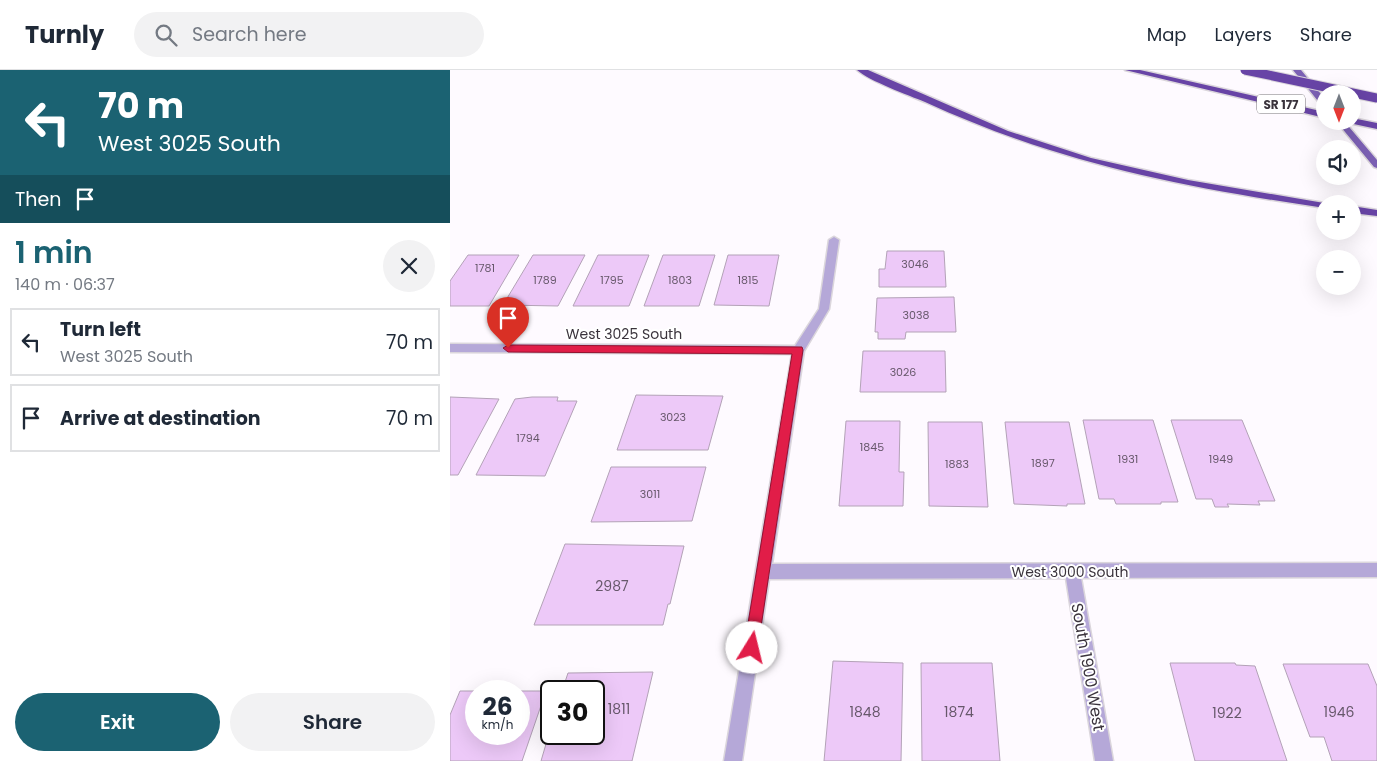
<!DOCTYPE html>
<meta charset="utf-8">
<style>
:root{--surface:#fff;--page:#f2f2f3;--text:#1f2937;--muted:#747a83;--line:#e0e1e3;--accent:#1b6272}
body{margin:0;font-family:Poppins,sans-serif;background:var(--page);color:var(--text);height:100vh;display:flex;flex-direction:column;font-size:19px;white-space:nowrap}
*{box-sizing:border-box;margin:0}
p{font-size:16px;color:var(--muted)}
.icon{flex:none;width:28px;height:28px;fill:none;stroke:currentColor;stroke-width:2;stroke-linecap:round;stroke-linejoin:round}
.map{position:relative;flex:1;overflow:hidden}
.drawer{display:flex;flex-direction:column;background:var(--surface);width:450px}
.drawer>*{flex:none}
.top-card{background:#1b6272;color:#fff;overflow:hidden}
.needle{width:32px;rotate:180deg}
.buttons{position:absolute;left:866px;top:15px;display:grid;gap:10px}
.buttons a{display:grid;place-items:center;width:45px;height:45px;border-radius:50%;background:var(--surface);box-shadow:0 5px 20px #0002;font-size:25px}
.speed{position:absolute;left:15px;top:610px;display:flex;gap:10px;font-size:25px;font-weight:700;text-align:center}
.speed>*{display:grid;place-content:center;width:65px;height:65px;border-radius:50%;background:var(--surface);box-shadow:0 5px 20px #0002;line-height:1}
.speed small{font-size:12px;font-weight:400}
.speed .limit{border:2px solid #111;border-radius:8px;background:#fff;color:#111}
.pin{position:absolute;display:grid;place-items:center;width:42px;height:42px;color:#fff;margin:-51px -21px;border-radius:50% 50% 50% 0;rotate:-45deg;box-shadow:0 0 5px #0007}
.pin .icon{rotate:45deg}
.me{position:absolute;width:55px;margin:-28px;rotate:9deg;stroke-linejoin:round;filter:drop-shadow(0 0 4px #0008)}
.turn{display:flex;align-items:center;gap:18px;height:105px;padding:0 15px;font-size:22px}
.turn .icon{width:65px;height:65px;stroke-width:2.5}
.turn b{display:block;font-size:35px;line-height:42px}
.then{display:flex;align-items:center;height:48px;padding:0 15px;background:#0003;gap:10px;font-size:19px}
.round{display:grid;place-items:center;flex:none;width:52px;height:52px;border-radius:26px;background:var(--page)}
.summary{display:flex;align-items:center;justify-content:space-between;height:85px;padding:0 15px}
h1{font-size:30px;font-weight:600;line-height:38px;color:var(--accent)}
.button{display:flex;gap:10px;margin-top:auto;padding:10px 15px}
.button a{flex:1;height:58px;border-radius:30px;background:var(--accent);color:#fff;font-size:20px;font-weight:600;line-height:58px;text-align:center}
.button a+a{background:var(--page);color:var(--text)}
ul{padding:0;list-style:none}
li{display:flex;align-items:center;gap:15px;height:68px;margin:0 10px 8px;padding:0 5px;border:2px solid var(--line);border-radius:0px}
li div{flex:1}
li b{display:block;font-size:19px}
li em{font-style:normal}
header{display:flex;align-items:center;gap:30px;box-sizing:border-box;height:70px;padding:0 25px;background:var(--surface);border-bottom:1px solid var(--line)}
header strong{font-size:24px}
nav{display:flex;gap:28px;margin-inline-start:auto;font-size:18px}
.search{width:350px;height:45px;background:var(--page);display:flex;align-items:center;gap:12px;box-sizing:border-box;padding:0 18px;border-radius:28px;color:var(--muted);font-size:19px}
main{display:flex;flex:1;min-height:0}
.map>svg:first-child{display:block}
.building{fill:#edc9f8;stroke:#b3a2b7;fill-rule:evenodd}
.lines{fill:none;stroke-linecap:round;stroke-linejoin:round}
.street-casing{stroke:#dbd6dc;stroke-width:3}
.primary-casing{stroke:#dbd6dc;stroke-width:3}
.highway-casing{stroke:#dbd6dc;stroke-width:3}
.street{fill:#b5a8d8;fill-rule:evenodd}
.primary{fill:#7b60b4;fill-rule:evenodd}
.highway{fill:#6844a6;fill-rule:evenodd}
.highway-bridge-casing{stroke:#dbd6dc;stroke-width:11;stroke-linecap:butt}
.highway-bridge{stroke:#6844a6;stroke-width:9}
.route{fill:#e11d48;stroke:#92132f}
.labels{text-anchor:middle;dominant-baseline:central;stroke-width:4;stroke-linejoin:round;paint-order:stroke}
.number-label{font-size:11px;fill:#67586b}
.shield{fill:#fff;stroke:#757076;stroke-width:1}
.shield-label{font-size:12px;font-weight:bold;fill:#3a333c}
.street-label{font-size:14px;fill:#3a333c;stroke:#fff}
.near-number-label{font-size:14px;fill:#67586b}
.near-street-label{font-size:16px;fill:#3a333c;stroke:#fff}
</style>
<header>
<strong>Turnly</strong>
<div class="search"><svg class="icon" aria-label="search" viewBox="0 0 24 24"><circle cx="10" cy="10" r="6"/><path d="M15 15l6 6"/></svg>Search here</div>
<nav><a>Map</a><a>Layers</a><a>Share</a></nav>
</header>
<main>
<section class="drawer">
<div class="top-card">
<div class="turn"><svg class="icon" aria-label="left" viewBox="0 0 24 24"><path d="M17 20v-9H6M10 6l-5 5 5 5"/></svg><div><b>70 m</b>West 3025 South</div></div>
<div class="then">Then<svg class="icon" aria-label="arrive" viewBox="0 0 24 24"><path d="M6 21V4h12l-3 4 3 4H6"/></svg></div>
</div>
<div class="summary"><div><h1>1 min</h1><p>140 m · 06:37</p></div><a class="round"><svg class="icon" aria-label="close" viewBox="0 0 24 24"><path d="M6 6l12 12M18 6L6 18"/></svg></a></div>
<ul>
<li><svg class="icon" aria-label="left" viewBox="0 0 24 24"><path d="M17 20v-9H6M10 6l-5 5 5 5"/></svg><div><b>Turn left</b><p>West 3025 South</p></div><em>70 m</em></li>
<li><svg class="icon" aria-label="arrive" viewBox="0 0 24 24"><path d="M6 21V4h12l-3 4 3 4H6"/></svg><div><b>Arrive at destination</b></div><em>70 m</em></li>
</ul>
<div class="button"><a>Exit</a><a>Share</a></div>
</section>
<div class="map">
<svg width="927" height="691" viewBox="0 0 927 691">
<rect width="100%" height="100%" fill="#fefaff"/>
<!-- building -->
<path class="building" d="M 437,181 L 494,181 L 496,217 L 429,217 L 429,199 L 435,199 Z
M 18,185 L 69,185 L 39,236 L 0,236 L 0,211 Z
M 83,185 L 135,185 L 108,236 L 53,235 Z
M 148,185 L 199,185 L 179,236 L 123,236 Z
M 213,185 L 265,185 L 249,236 L 194,236 Z
M 278,185 L 329,185 L 319,236 L 264,235 Z
M 504,227 L 506,262 L 456,262 L 455,269 L 428,269 L 428,262 L 425,262 L 427,228 Z
M 413,281 L 495,281 L 496,322 L 410,322 Z
M 186,325 L 273,326 L 258,380 L 167,380 Z
M 0,327 L 49,329 L 8,405 L 0,405 Z
M 82,327 L 108,327 L 107,331 L 127,331 L 95,406 L 26,405 L 65,329 Z
M 633,350 L 703,350 L 728,432 L 711,432 L 711,434 L 666,434 L 664,429 L 649,429 Z
M 721,350 L 792,350 L 825,431 L 808,431 L 810,435 L 777,434 L 779,437 L 765,437 L 762,429 L 746,429 Z
M 396,351 L 450,351 L 449,402 L 454,402 L 453,436 L 389,436 Z
M 478,352 L 532,352 L 538,437 L 479,436 Z
M 555,352 L 619,352 L 635,434 L 617,434 L 617,436 L 564,434 Z
M 161,397 L 256,397 L 242,451 L 141,452 Z
M 115,474 L 234,476 L 220,534 L 218,534 L 213,555 L 84,555 Z
M 383,591 L 453,593 L 451,691 L 374,691 Z
M 471,593 L 542,593 L 550,691 L 472,691 Z
M 720,593 L 785,593 L 786,595 L 805,596 L 837,691 L 745,691 Z
M 833,594 L 918,594 L 927,616 L 927,691 L 882,691 L 874,667 L 860,667 Z
M 203,602 L 182,691 L 91,691 L 101,657 L 101,664 L 144,664 L 144,621 L 112,621 L 118,603 Z
M 10,621 L 96,621 L 72,691 L 0,691 L 0,645 ZM 26,621 L 69,621 L 69,664 L 26,664 Z"/>
<g class="lines">
<!-- street casing -->
<g class="street-casing">
<path id="street" d="M 384,167 L 389,170 L 379,239 L 354,281 L 322,494 L 927,493 L 927,507 L 631,508 L 663,691 L 645,691 L 616,508 L 319,509 L 292,691 L 274,691 L 342,284 L 0,282 L 0,274 L 345,276 L 369,239 L 379,170 Z"/>
</g>
<!-- primary casing -->
<g class="primary-casing">
<path id="primary" d="M 843,0 L 851,0 L 875,29 L 875,36 L 872,36 Z
M 886,51 L 894,51 L 927,90 L 927,98 L 924,97 Z"/>
</g>
<!-- highway casing -->
<g class="highway-casing">
<path id="highway" d="M 407,0 L 418,0 L 558,61 L 641,88 L 738,110 L 880,134 L 875,134 L 875,138 C 731,117 608,93 475,32 C 458,25 419,11 407,0 Z
M 675,0 L 690,0 L 875,42 L 875,48 Z
M 902,48 L 927,53 L 927,59 L 899,53 L 897,51 L 902,51 Z
M 902,136 L 927,140 L 927,146 L 902,143 Z"/>
</g>
<!-- street -->
<use href="#street" class="street"/>
<!-- primary -->
<use href="#primary" class="primary"/>
<!-- highway -->
<use href="#highway" class="highway"/>
<!-- highway-bridge casing -->
<g class="highway-bridge-casing">
<path id="highway-bridge" d="M 795,0 L 927,28"/>
</g>
<!-- highway-bridge -->
<use href="#highway-bridge" class="highway-bridge"/>
</g>
<!-- route -->
<path class="route" d="M 58,275 L 352,277 L 353,280 L 307,583 L 302,585 L 296,583 L 294,578 L 342,284 L 58,282 L 53,278 Z"/>
<g class="labels">
<!-- number labels -->
<g class="number-label">
<text x="465" y="194">3046</text>
<text x="35" y="198">1781</text>
<text x="95" y="210">1789</text>
<text x="162" y="210">1795</text>
<text x="230" y="210">1803</text>
<text x="298" y="210">1815</text>
<text x="466" y="245">3038</text>
<text x="453" y="302">3026</text>
<text x="223" y="347">3023</text>
<text x="78" y="368">1794</text>
<text x="422" y="377">1845</text>
<text x="678" y="389">1931</text>
<text x="771" y="389">1949</text>
<text x="593" y="393">1897</text>
<text x="507" y="394">1883</text>
<text x="200" y="424">3011</text>
</g>
<!-- shield labels -->
<rect class="shield" x="807" y="24.5" width="48" height="19" rx="4"/>
<g class="shield-label">
<text x="831" y="34">SR 177</text>
</g>
<!-- street labels -->
<g class="street-label">
<text x="174" y="264">West 3025 South</text>
<text x="620" y="502">West 3000 South</text>
</g>
<!-- near-number labels -->
<g class="near-number-label">
<text x="162" y="516">2987</text>
<text x="169" y="639">1811</text>
<text x="415" y="642">1848</text>
<text x="509" y="642">1874</text>
<text x="889" y="642">1946</text>
<text x="777" y="643">1922</text>
</g>
<!-- near-street labels -->
<g class="near-street-label">
<text transform="translate(638 597) rotate(80)">South 1900 West</text>
</g>
</g>
</svg>
<div class="buttons">
<a><svg class="needle" viewBox="-14 -14 28 28"><path d="M0-13l5 13h-10z" fill="#e53935"/><path d="M0 13l5-13h-10z" fill="#747a83"/></svg></a>
<a><svg class="icon" aria-label="sound" viewBox="0 0 24 24"><path d="M4 9h4l5-4v14l-5-4H4zM17 9q2 3 0 6"/></svg></a>
<a>+</a>
<a>−</a>
</div>
<div class="speed"><div>26<small>km/h</small></div><div class="limit">30</div></div>
<div class="pin" style="left:58px;top:278px;background:#d93025"><svg class="icon" aria-label="arrive" viewBox="0 0 24 24"><path d="M6 21V4h12l-3 4 3 4H6"/></svg></div>
<svg class="me" style="left:302px;top:578px" viewBox="-20 -20 40 40"><circle r="19" fill="#fff"/><path d="M0-13L10 11 0 6-10 11z" fill="#e11d48"/></svg>
</div>
</main>
